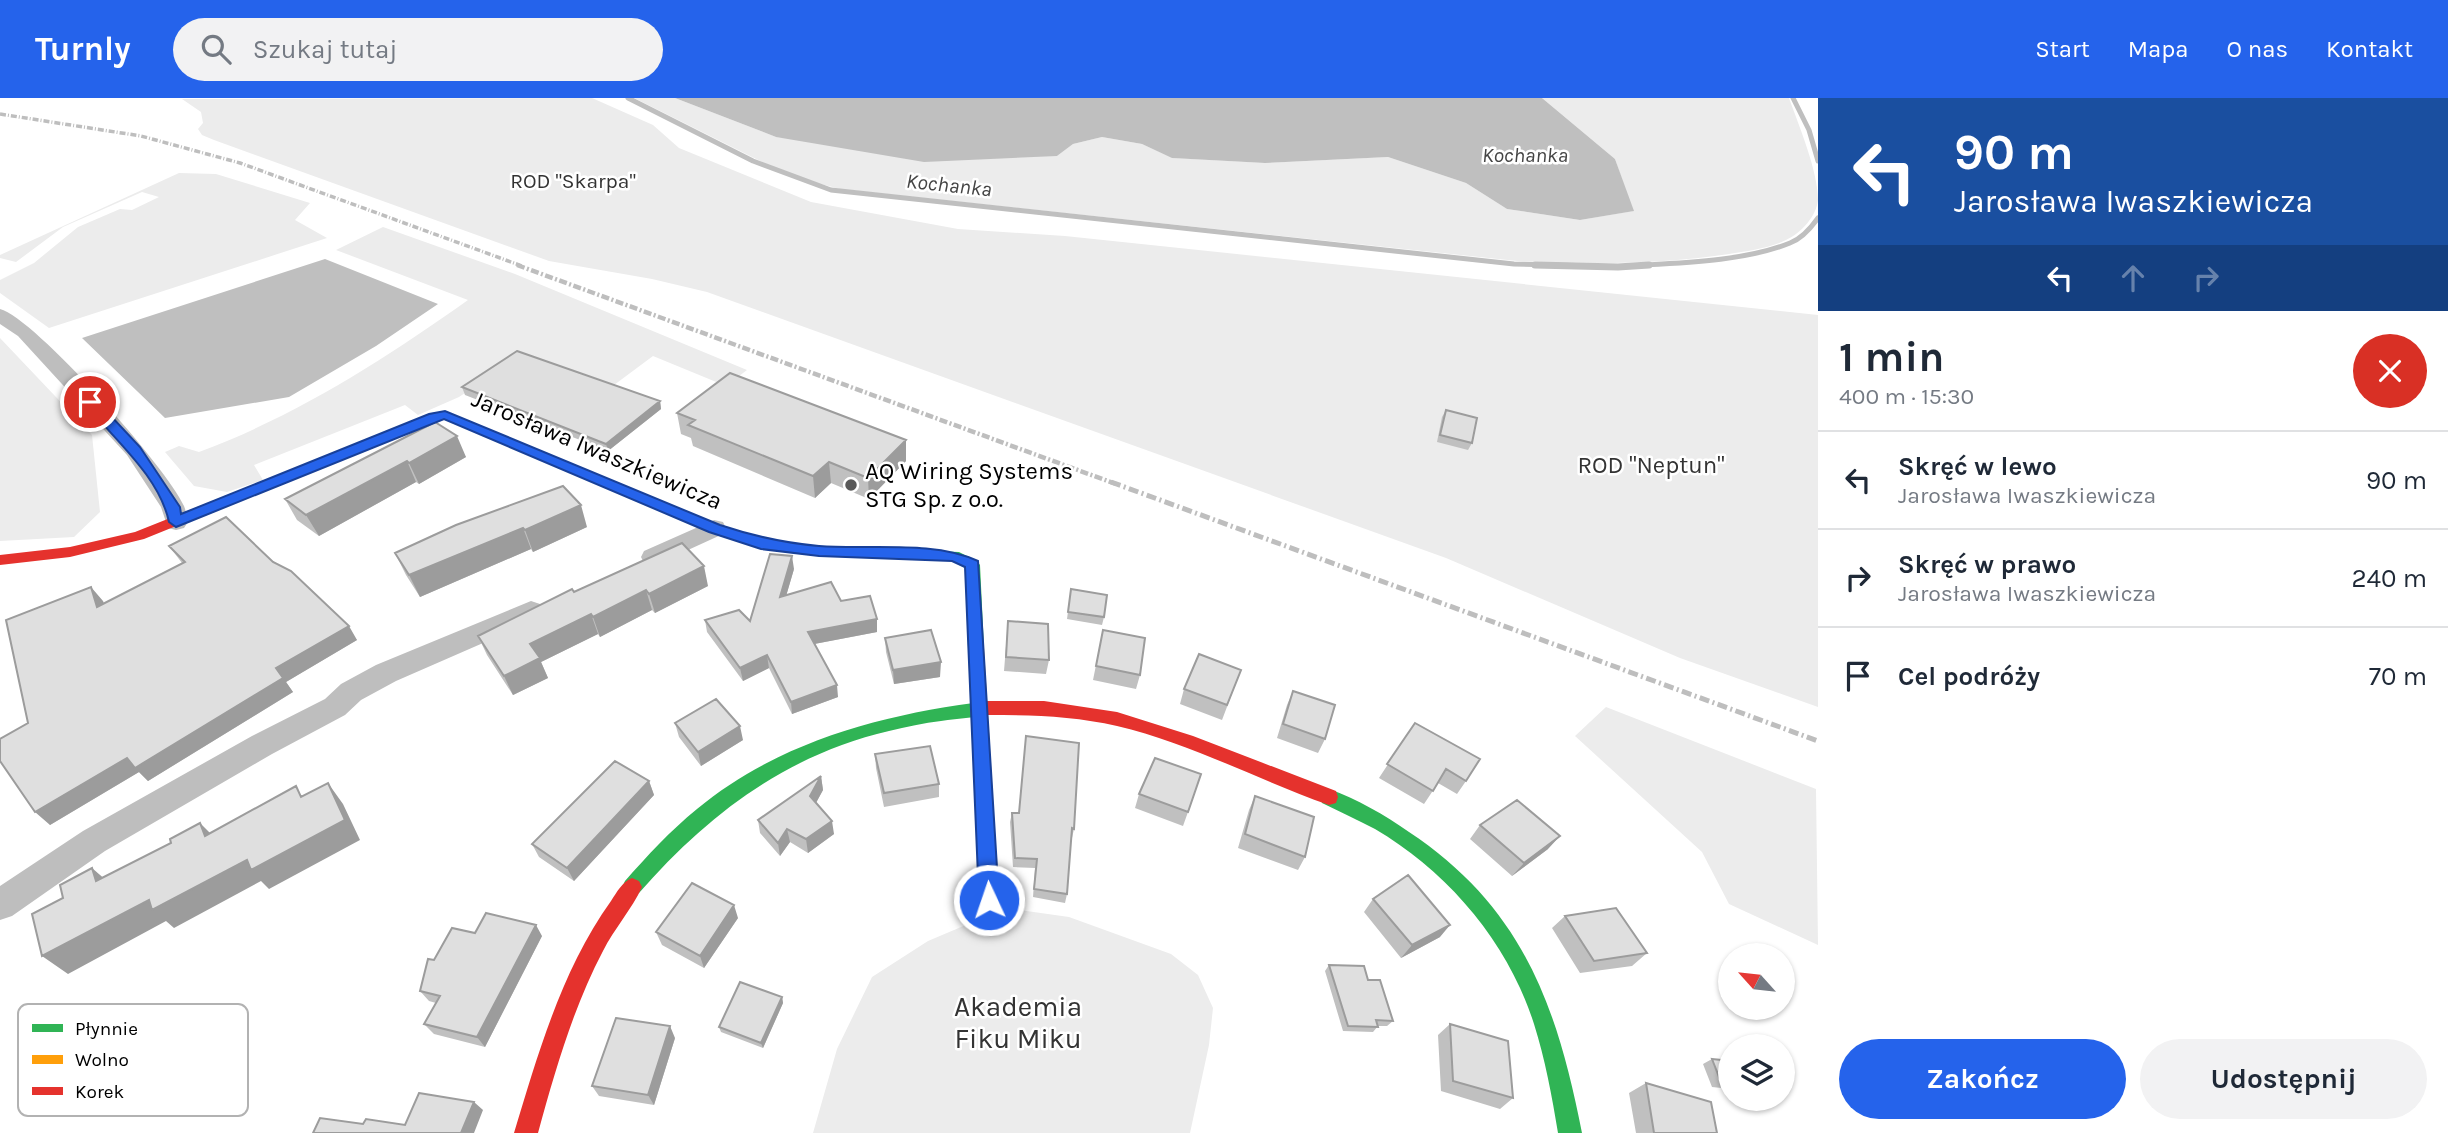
<!DOCTYPE html>
<html lang="pl">
<meta charset="utf-8">
<style>
:root{--surface:#fff;--page:#f2f2f3;--text:#1f2937;--muted:#747a83;--line:#e0e1e3;--accent:#2563eb}
body{margin:0;font-family:Karla,sans-serif;background:var(--page);color:var(--text);height:100vh;display:flex;flex-direction:column;font-size:26px;white-space:nowrap}
*{box-sizing:border-box;margin:0}
p{font-size:23px;color:var(--muted)}
.icon{flex:none;width:38px;height:38px;fill:none;stroke:currentColor;stroke-width:2;stroke-linecap:round;stroke-linejoin:round}
.map{position:relative;flex:1;overflow:hidden}
.side{display:flex;flex-direction:column;background:var(--surface);width:630px}
.side>*{flex:none}
.hud{background:#1a4fa0;color:#fff;overflow:hidden}
.needle{width:46px;rotate:297deg}
.tools{position:absolute;left:1718px;top:845px;display:grid;gap:14px}
.tools a{display:grid;place-items:center;width:77px;height:77px;border-radius:50%;background:var(--surface);box-shadow:0 2px 5px #0004;font-size:35px}
.pin{position:absolute;display:grid;place-items:center;width:60px;height:60px;color:#fff;margin:-30px;border:4px solid #fff;border-radius:50%;box-shadow:0 2px 7px #0007}
.me{position:absolute;width:77px;margin:-38px;rotate:357deg;stroke-linejoin:round;filter:drop-shadow(0 0 5px #0008)}
.turn{display:flex;align-items:center;gap:24px;height:147px;padding:0 21px;font-size:32px}
.turn .icon{width:91px;height:91px;stroke-width:2.5}
.turn b{display:block;font-size:49px;line-height:60px}
.lanes{display:flex;align-items:center;height:66px;padding:0 21px;background:#0003;justify-content:center;gap:35px;direction:ltr}
.lanes .off{opacity:.35}
.round{display:grid;place-items:center;flex:none;width:74px;height:74px;border-radius:37px;background:var(--page)}
.summary{display:flex;align-items:center;justify-content:space-between;height:119px;padding:0 21px}
h1{font-size:42px;font-weight:700;line-height:52px}
.action{display:flex;gap:14px;margin-top:auto;padding:14px 21px}
.action a{flex:1;height:80px;border-radius:42px;background:var(--accent);color:#fff;font-size:28px;font-weight:700;line-height:80px;text-align:center}
.action a+a{background:var(--page);color:var(--text)}
ul{padding:0;list-style:none}
li{display:flex;align-items:center;gap:21px;height:98px;padding:0 21px;border-top:2px solid var(--line)}
li div{flex:1}
li b{display:block;font-size:26px}
li em{font-style:normal}
header{display:flex;align-items:center;gap:42px;box-sizing:border-box;height:98px;padding:0 35px;background:var(--accent);color:#fff}
header strong{font-size:33px}
nav{display:flex;gap:38px;margin-inline-start:auto;font-size:24px}
.search{width:490px;height:63px;background:var(--page);display:flex;align-items:center;gap:18px;box-sizing:border-box;padding:0 24px;border-radius:38px;color:var(--muted);font-size:26px}
main{display:flex;flex:1;min-height:0}
.map>svg:first-child{display:block}
.green{fill:#ececec}
.water{fill:#bfbfbf}
.lines{fill:none;stroke-linecap:round;stroke-linejoin:round}
.stream-far1{stroke:#bfbfbf;stroke-width:5}
.stream{stroke:#bfbfbf;stroke-width:7}
.street{fill:#bebebe;fill-rule:evenodd}
.fast{fill:#30b455;fill-rule:evenodd}
.slow{fill:#ff9f0a;fill-rule:evenodd}
.jam{fill:#e5322d;fill-rule:evenodd}
.rail-far2{stroke:#bebebe;stroke-width:3.5;stroke-dasharray:6 2 1 2;stroke-linecap:butt}
.rail-far1{stroke:#bebebe;stroke-width:4.5;stroke-dasharray:8 2.5 2 2.5;stroke-linecap:butt}
.rail{stroke:#bebebe;stroke-width:5;stroke-dasharray:10 3.5 2 3.5;stroke-linecap:butt}
.wall{fill:#c0c0c0}
.shaded-wall{fill:#9c9c9c}
.building{fill:#dfdfdf;stroke:#9c9c9c;stroke-width:2}
.route{fill:#2563eb;stroke:#184099;stroke-width:2}
.poi-dot{fill:#595959;stroke:#fff;stroke-width:2.5}
.labels{text-anchor:middle;dominant-baseline:central;stroke-width:5;stroke-linejoin:round;paint-order:stroke}
.far-water-label{font-size:21px;font-style:italic;fill:#444;stroke:#fff}
.far-park-label{font-size:21px;fill:#333;stroke:#fff}
.street-label{font-size:24px;fill:#000;stroke:#fff}
.park-label{font-size:24px;fill:#333;stroke:#fff}
.poi-label{font-size:24px;fill:#000;stroke:#fff;text-anchor:start}
.near-park-label{font-size:28px;fill:#333;stroke:#fff}
.key{fill:#fff;stroke:#b2b2b2;stroke-width:2}
.key-label{font-size:19px;fill:#000}
</style>
<header>
<strong>Turnly</strong>
<div class="search"><svg class="icon" aria-label="search" viewBox="0 0 24 24"><circle cx="10" cy="10" r="6"/><path d="M15 15l6 6"/></svg>Szukaj tutaj</div>
<nav><a>Start</a><a>Mapa</a><a>O nas</a><a>Kontakt</a></nav>
</header>
<main>
<div class="map">
<svg width="1818" height="1035" viewBox="0 0 1818 1035">
<rect width="100%" height="100%" fill="#fff"/>
<!-- green -->
<path class="green" d="M 592,0 L 653,27 L 679,50 L 811,104 L 958,131 L 1065,138 L 1818,217 L 1818,609 L 1680,560 L 1446,460 L 707,194 L 652,181 L 549,163 L 214,42 L 202,37 L 198,31 L 203,25 L 201,14 L 182,1 Z
M 634,0 L 675,0 L 776,39 L 1057,58 L 1073,46 L 1102,39 L 1142,46 L 1173,60 L 1265,65 L 1388,59 L 1466,85 L 1507,111 L 1580,122 L 1633,113 L 1615,61 L 1542,0 L 1789,0 C 1799,28 1818,73 1818,102 C 1816,119 1801,135 1786,142 C 1770,150 1747,153 1729,156 C 1658,167 1588,166 1517,163 L 840,91 L 790,78 Z
M 179,75 L 216,76 L 310,105 L 295,122 L 327,140 L 49,230 L 0,195 L 0,182 L 34,165 L 78,129 L 120,111 L 132,112 L 159,99 L 142,94 L 63,129 L 16,164 L 0,160 L 0,157 Z
M 383,129 L 515,176 L 747,272 L 726,288 L 653,258 L 610,290 L 521,258 L 459,299 L 418,317 L 405,307 L 254,367 L 263,382 L 227,394 L 194,388 L 165,354 L 179,348 L 199,354 C 296,318 385,261 468,202 L 336,152 Z
M 0,240 L 92,337 L 100,414 L 74,439 L 0,443 Z
M 1606,609 L 1816,691 L 1818,847 L 1729,806 L 1702,754 L 1575,638 Z
M 1006,810 L 1069,819 L 1171,856 L 1198,877 L 1213,910 L 1209,947 L 1190,1035 L 813,1035 L 837,951 L 872,879 L 928,843 Z"/>
<!-- water -->
<path class="water" d="M 675,0 L 1542,0 L 1615,61 L 1634,113 L 1580,122 L 1507,111 L 1466,85 L 1388,59 L 1265,65 L 1172,60 L 1142,46 L 1102,39 L 1073,46 L 1057,58 L 924,64 L 776,39 Z
M 325,161 L 438,206 L 376,248 L 289,299 L 165,320 L 82,240 Z"/>
<g class="lines">
<!-- stream-far1 -->
<path class="stream-far1" d="M 628,0 L 753,63 L 831,92 L 1514,166 L 1596,168
M 1793,0 L 1809,32 L 1818,63
M 1626,168 C 1676,165 1743,164 1790,145 C 1801,141 1811,130 1818,120"/>
<!-- stream -->
<path class="stream" d="M 1535,167 L 1618,169 L 1649,167"/>
<!-- street -->
<path class="street" d="M 0,211 C 35,220 168,371 184,408 C 186,413 187,419 188,424 L 184,430 L 176,432 L 168,430 L 161,409 L 127,357 L 18,238 L 0,226 Z
M 714,422 L 723,424 L 726,430 L 723,436 L 653,468 L 644,465 L 641,459 L 644,453 Z
M 531,503 L 540,506 L 544,513 L 540,520 L 396,583 L 361,602 L 345,617 L 272,656 L 105,753 L 12,818 L 0,822 L 0,788 L 83,733 L 252,638 L 325,601 L 341,586 L 376,567 Z"/>
<!-- fast -->
<path class="fast" d="M 445,313 L 719,427 L 762,441 L 819,448 L 959,454 L 977,463 L 980,467 L 984,550 L 982,554 L 970,554 L 968,550 L 965,470 L 952,463 L 819,458 L 761,451 L 709,433 L 445,321 L 381,345 L 371,345 L 369,342 L 371,339 Z
M 988,603 L 994,605 L 997,610 L 994,615 C 978,620 959,620 941,623 C 924,625 906,629 889,633 C 786,657 707,717 639,795 L 632,798 L 625,795 L 622,789 L 625,783 C 648,757 670,733 697,711 C 779,643 884,616 988,603 Z
M 1329,691 C 1357,701 1385,717 1409,734 C 1522,809 1557,907 1582,1035 L 1558,1035 C 1552,998 1545,961 1534,926 C 1508,844 1448,774 1375,731 C 1358,722 1340,714 1322,705 L 1320,699 L 1322,693 Z"/>
<!-- slow -->
<path class="slow" d="M 976,544 L 982,546 L 984,550 L 999,802 L 996,809 L 989,811 L 982,809 L 979,802 L 968,550 L 970,546 Z"/>
<!-- jam -->
<path class="jam" d="M 376,338 L 381,339 L 381,345 L 144,441 L 70,459 L 0,467 L 0,457 L 70,449 L 135,434 Z
M 988,603 L 1044,603 L 1117,614 L 1193,638 L 1336,693 L 1338,699 L 1336,705 L 1329,707 C 1258,682 1190,645 1117,628 C 1074,618 1031,617 988,617 L 982,615 L 979,610 L 982,605 Z
M 632,780 L 639,783 L 642,789 C 632,811 614,831 603,853 C 573,910 555,973 538,1035 L 514,1035 C 538,956 562,871 611,803 C 617,794 622,784 632,780 Z"/>
<!-- rail-far2 -->
<path class="rail-far2" d="M 0,16 L 141,38 L 240,65 L 522,168"/>
<!-- rail-far1 -->
<path class="rail-far1" d="M 517,167 L 1116,386"/>
<!-- rail -->
<path class="rail" d="M 1111,384 L 1818,643"/>
</g>
<!-- wall -->
<path class="wall" d="M 462,289 L 660,303 L 661,311 L 608,353 L 465,297 Z
M 1446,312 L 1472,345 L 1468,352 L 1437,344 L 1442,319 Z
M 677,315 L 906,342 L 906,363 L 869,401 L 831,385 L 815,400 L 693,348 L 691,340 L 681,336 Z
M 435,324 L 466,359 L 419,386 L 416,384 L 319,438 L 297,422 L 285,401 Z
M 456,427 L 587,429 L 533,454 L 531,451 L 420,499 L 406,477 L 395,455 Z
M 169,448 L 273,464 L 357,542 L 286,584 L 293,594 L 148,683 L 139,674 L 50,727 L 28,625 L 103,503 L 104,506 L 182,465 Z
M 794,471 L 786,498 L 841,503 L 877,534 L 814,546 L 838,599 L 792,616 L 769,570 L 743,583 L 707,534 L 705,522 L 750,523 Z
M 708,488 L 655,515 L 652,512 L 600,539 L 598,536 L 541,564 L 548,580 L 513,597 L 487,557 L 478,538 L 574,494 Z
M 1071,491 L 1104,519 L 1102,527 L 1067,521 Z
M 1008,523 L 1049,562 L 1046,576 L 1004,573 Z
M 1103,532 L 1140,577 L 1136,591 L 1093,582 Z
M 885,540 L 940,579 L 894,586 L 886,554 Z
M 1241,572 L 1222,622 L 1180,606 L 1184,591 Z
M 1293,593 L 1325,641 L 1318,655 L 1277,640 L 1287,607 Z
M 675,625 L 743,642 L 701,668 L 679,639 Z
M 1415,625 L 1466,683 L 1457,696 L 1438,685 L 1424,706 L 1379,680 Z
M 875,656 L 939,686 L 939,699 L 884,709 L 876,670 Z
M 821,678 L 823,692 L 816,705 L 834,736 L 808,755 L 790,744 L 780,758 L 760,735 L 758,722 Z
M 649,683 L 654,697 L 574,783 L 539,759 L 532,746 Z
M 1139,696 L 1188,714 L 1183,728 L 1135,710 Z
M 1255,698 L 1305,759 L 1298,772 L 1238,750 L 1249,712 Z
M 1012,715 L 1074,731 L 1072,740 L 1071,740 L 1067,796 L 1065,805 L 1033,799 L 1035,770 L 1013,769 L 1010,724 Z
M 1480,727 L 1548,751 L 1512,778 L 1470,741 Z
M 1373,801 L 1440,839 L 1401,860 L 1364,814 Z
M 1565,818 L 1647,855 L 1632,868 L 1580,875 L 1552,830 Z
M 738,820 L 704,870 L 662,847 L 656,834 Z
M 475,835 L 542,838 L 485,949 L 434,936 L 424,926 L 436,905 L 429,903 L 420,893 L 434,862 Z
M 1329,867 L 1368,882 L 1393,923 L 1387,928 L 1378,928 L 1373,934 L 1343,933 L 1325,873 Z
M 782,899 L 783,905 L 763,950 L 721,934 L 719,929 Z
M 1450,926 L 1513,1000 L 1500,1011 L 1441,993 L 1438,937 Z
M 675,940 L 654,1007 L 599,998 L 592,988 Z
M 1712,961 L 1731,963 L 1731,991 L 1712,989 L 1703,966 Z
M 1646,985 L 1717,1035 L 1636,1035 L 1629,995 Z"/>
<!-- shaded-wall -->
<path class="shaded-wall" d="M 660,303 L 661,311 L 608,353 L 606,346 Z
M 457,338 L 466,359 L 419,386 L 409,365 Z
M 906,342 L 906,363 L 869,401 L 868,380 Z
M 407,363 L 416,384 L 319,438 L 306,417 Z
M 829,364 L 831,385 L 815,400 L 813,378 Z
M 581,407 L 587,429 L 533,454 L 525,432 Z
M 523,430 L 531,451 L 420,499 L 409,477 Z
M 792,458 L 794,471 L 782,512 L 780,499 Z
M 704,468 L 708,488 L 655,515 L 649,496 Z
M 91,489 L 103,503 L 109,523 L 97,509 Z
M 646,492 L 652,512 L 600,539 L 593,519 Z
M 591,516 L 598,536 L 541,564 L 548,580 L 513,597 L 504,578 L 530,546 Z
M 877,521 L 877,534 L 809,547 L 808,534 Z
M 349,528 L 357,542 L 286,584 L 293,594 L 148,683 L 139,674 L 50,727 L 35,714 L 127,660 L 276,570 Z
M 767,557 L 769,570 L 743,583 L 740,570 Z
M 941,564 L 940,579 L 894,586 L 893,572 Z
M 837,587 L 838,599 L 792,616 L 791,604 Z
M 740,628 L 743,642 L 701,668 L 698,654 Z
M 821,678 L 823,692 L 812,712 L 810,698 Z
M 649,683 L 654,697 L 574,783 L 567,770 Z
M 328,685 L 343,706 L 360,742 L 269,791 L 261,783 L 174,830 L 166,823 L 68,876 L 42,858 Z
M 832,723 L 834,736 L 808,755 L 806,741 Z
M 200,725 L 220,745 L 205,738 Z
M 787,731 L 790,744 L 780,758 L 778,745 Z
M 1560,738 L 1548,751 L 1512,778 L 1524,765 Z
M 92,770 L 115,790 L 96,783 Z
M 734,807 L 738,820 L 704,870 L 700,858 Z
M 536,827 L 542,838 L 485,949 L 477,939 Z
M 1450,827 L 1440,839 L 1401,860 L 1412,847 Z
M 782,899 L 783,905 L 763,950 L 761,945 Z
M 670,928 L 675,940 L 654,1007 L 648,997 Z
M 474,1004 L 483,1012 L 474,1035 L 461,1035 Z"/>
<!-- building -->
<path class="building" d="M 517,253 L 660,303 L 606,346 L 462,289 Z
M 730,275 L 906,342 L 868,380 L 829,364 L 813,378 L 688,327 L 695,322 L 677,315 Z
M 1446,312 L 1477,320 L 1472,345 L 1440,337 Z
M 435,324 L 457,338 L 409,365 L 407,363 L 306,417 L 285,401 Z
M 563,388 L 581,407 L 525,432 L 523,430 L 409,477 L 395,455 L 456,427 Z
M 226,419 L 273,464 L 291,473 L 349,528 L 276,570 L 283,580 L 135,670 L 127,660 L 35,714 L 0,663 L 0,641 L 28,625 L 6,522 L 91,489 L 97,509 L 185,464 L 169,448 Z
M 682,445 L 704,468 L 649,496 L 646,492 L 593,519 L 591,516 L 530,546 L 540,560 L 504,578 L 478,538 L 572,491 L 574,494 Z
M 770,456 L 792,458 L 780,499 L 831,484 L 841,503 L 870,498 L 877,521 L 808,534 L 837,587 L 791,604 L 767,557 L 740,570 L 705,522 L 739,512 L 750,523 Z
M 1071,491 L 1107,497 L 1104,519 L 1068,514 Z
M 1008,523 L 1048,526 L 1049,562 L 1006,559 Z
M 931,532 L 941,564 L 893,572 L 885,540 Z
M 1103,532 L 1145,540 L 1140,577 L 1096,568 Z
M 1199,556 L 1241,572 L 1227,607 L 1184,591 Z
M 1293,593 L 1335,607 L 1325,641 L 1283,626 Z
M 716,601 L 740,628 L 698,654 L 675,625 Z
M 1415,625 L 1480,661 L 1466,683 L 1446,671 L 1433,693 L 1387,666 Z
M 1026,638 L 1079,645 L 1074,731 L 1072,730 L 1067,796 L 1034,791 L 1037,761 L 1015,760 L 1012,715 L 1019,715 Z
M 930,648 L 939,686 L 884,695 L 875,656 Z
M 1155,660 L 1201,676 L 1188,714 L 1139,696 Z
M 615,663 L 649,683 L 567,770 L 532,746 Z
M 821,678 L 810,698 L 832,723 L 806,741 L 787,731 L 778,745 L 758,722 Z
M 328,685 L 345,722 L 251,772 L 247,762 L 152,812 L 149,802 L 42,858 L 32,816 L 63,800 L 60,787 L 92,770 L 96,783 L 171,745 L 170,741 L 200,725 L 205,738 L 296,688 L 301,699 Z
M 1255,698 L 1314,719 L 1305,759 L 1245,736 Z
M 1517,702 L 1560,738 L 1524,765 L 1480,727 Z
M 1408,777 L 1450,827 L 1412,847 L 1373,801 Z
M 692,785 L 734,807 L 700,858 L 656,834 Z
M 1616,810 L 1647,855 L 1594,863 L 1565,818 Z
M 486,815 L 536,827 L 477,939 L 424,926 L 440,898 L 420,893 L 428,861 L 434,862 L 452,830 L 475,835 Z
M 1329,867 L 1364,868 L 1368,882 L 1380,882 L 1393,923 L 1376,922 L 1378,929 L 1348,928 Z
M 740,884 L 782,899 L 761,945 L 719,929 Z
M 616,920 L 670,928 L 648,997 L 592,988 Z
M 1450,926 L 1508,943 L 1513,1000 L 1453,983 Z
M 1712,961 L 1731,963 L 1731,985 L 1721,984 Z
M 1646,985 L 1711,1004 L 1717,1035 L 1654,1035 Z
M 419,995 L 474,1004 L 461,1035 L 313,1035 L 320,1020 L 363,1026 L 366,1021 L 405,1027 Z"/>
<!-- route -->
<path class="route" d="M 90,300 L 95,301 L 140,349 L 180,409 L 181,416 L 429,316 L 445,313 L 720,427 C 753,438 784,445 819,448 C 869,452 933,442 978,463 L 999,802 L 996,808 L 989,811 L 981,808 L 979,802 L 965,469 L 952,463 L 819,458 L 761,451 L 709,434 L 444,321 L 176,429 L 169,424 C 159,377 112,340 84,304 Z"/>
<!-- markers -->
<circle class="poi-dot" cx="851" cy="387" r="7"/>
<g class="labels">
<!-- far-water labels -->
<g class="far-water-label">
<text x="1525" y="57">Kochanka</text>
<text transform="translate(949 87) rotate(6)">Kochanka</text>
</g>
<!-- far-park labels -->
<g class="far-park-label">
<text x="573" y="83">ROD "Skarpa"</text>
</g>
<!-- street labels -->
<g class="street-label">
<text transform="translate(597 352) rotate(23)">Jarosława Iwaszkiewicza</text>
</g>
<!-- park labels -->
<g class="park-label">
<text x="1651" y="367">ROD "Neptun"</text>
</g>
<!-- poi labels -->
<g class="poi-label">
<text x="865" y="373">AQ Wiring Systems<tspan x="865" dy="28">STG Sp. z o.o.</tspan></text>
</g>
<!-- near-park labels -->
<g class="near-park-label">
<text x="1018" y="908">Akademia<tspan x="1018" dy="32">Fiku Miku</tspan></text>
</g>
</g>
<!-- legend -->
<rect x="18" y="906" width="230" height="112" rx="10" class="key"/>
<rect x="32" y="926" width="31" height="8" fill="#30b455"/>
<rect x="32" y="957" width="31" height="9" fill="#ff9f0a"/>
<rect x="32" y="989" width="31" height="8" fill="#e5322d"/>
<g class="key-label">
<text x="75" y="937">Płynnie</text>
<text x="75" y="968">Wolno</text>
<text x="75" y="1000">Korek</text>
</g>
</svg>
<div class="tools">
<a><svg class="needle" viewBox="-14 -14 28 28"><path d="M0-13l5 13h-10z" fill="#e53935"/><path d="M0 13l5-13h-10z" fill="#747a83"/></svg></a>
<a><svg class="icon" aria-label="layers" viewBox="0 0 24 24"><path d="M12 4l9 5-9 5-9-5zM3 14l9 5 9-5"/></svg></a>
</div>
<div class="pin" style="left:90px;top:304px;background:#d93025"><svg class="icon" aria-label="arrive" viewBox="0 0 24 24"><path d="M6 21V4h12l-3 4 3 4H6"/></svg></div>
<svg class="me" style="left:989px;top:802px" viewBox="-20 -20 40 40"><circle r="17" fill="#2563eb" stroke="#fff" stroke-width="3"/><path d="M0-11L8 9 0 5-8 9z" fill="#fff"/></svg>
</div>
<section class="side">
<div class="hud">
<div class="turn"><svg class="icon" aria-label="left" viewBox="0 0 24 24"><path d="M17 20v-9H6M10 6l-5 5 5 5"/></svg><div><b>90 m</b>Jarosława Iwaszkiewicza</div></div>
<div class="lanes"><svg class="icon" aria-label="left" viewBox="0 0 24 24"><path d="M17 20v-9H6M10 6l-5 5 5 5"/></svg><svg class="icon off" aria-label="ahead" viewBox="0 0 24 24"><path d="M12 20V5M6 11l6-6 6 6"/></svg><svg class="icon off" aria-label="right" viewBox="0 0 24 24"><path d="M7 20v-9h11M14 6l5 5-5 5"/></svg></div>
</div>
<div class="summary"><div><h1>1 min</h1><p>400 m · 15:30</p></div><a class="round" style="background:#d93025;color:#fff"><svg class="icon" aria-label="close" viewBox="0 0 24 24"><path d="M6 6l12 12M18 6L6 18"/></svg></a></div>
<ul>
<li><svg class="icon" aria-label="left" viewBox="0 0 24 24"><path d="M17 20v-9H6M10 6l-5 5 5 5"/></svg><div><b>Skręć w lewo</b><p>Jarosława Iwaszkiewicza</p></div><em>90 m</em></li>
<li><svg class="icon" aria-label="right" viewBox="0 0 24 24"><path d="M7 20v-9h11M14 6l5 5-5 5"/></svg><div><b>Skręć w prawo</b><p>Jarosława Iwaszkiewicza</p></div><em>240 m</em></li>
<li><svg class="icon" aria-label="arrive" viewBox="0 0 24 24"><path d="M6 21V4h12l-3 4 3 4H6"/></svg><div><b>Cel podróży</b></div><em>70 m</em></li>
</ul>
<div class="action"><a>Zakończ</a><a>Udostępnij</a></div>
</section>
</main>
